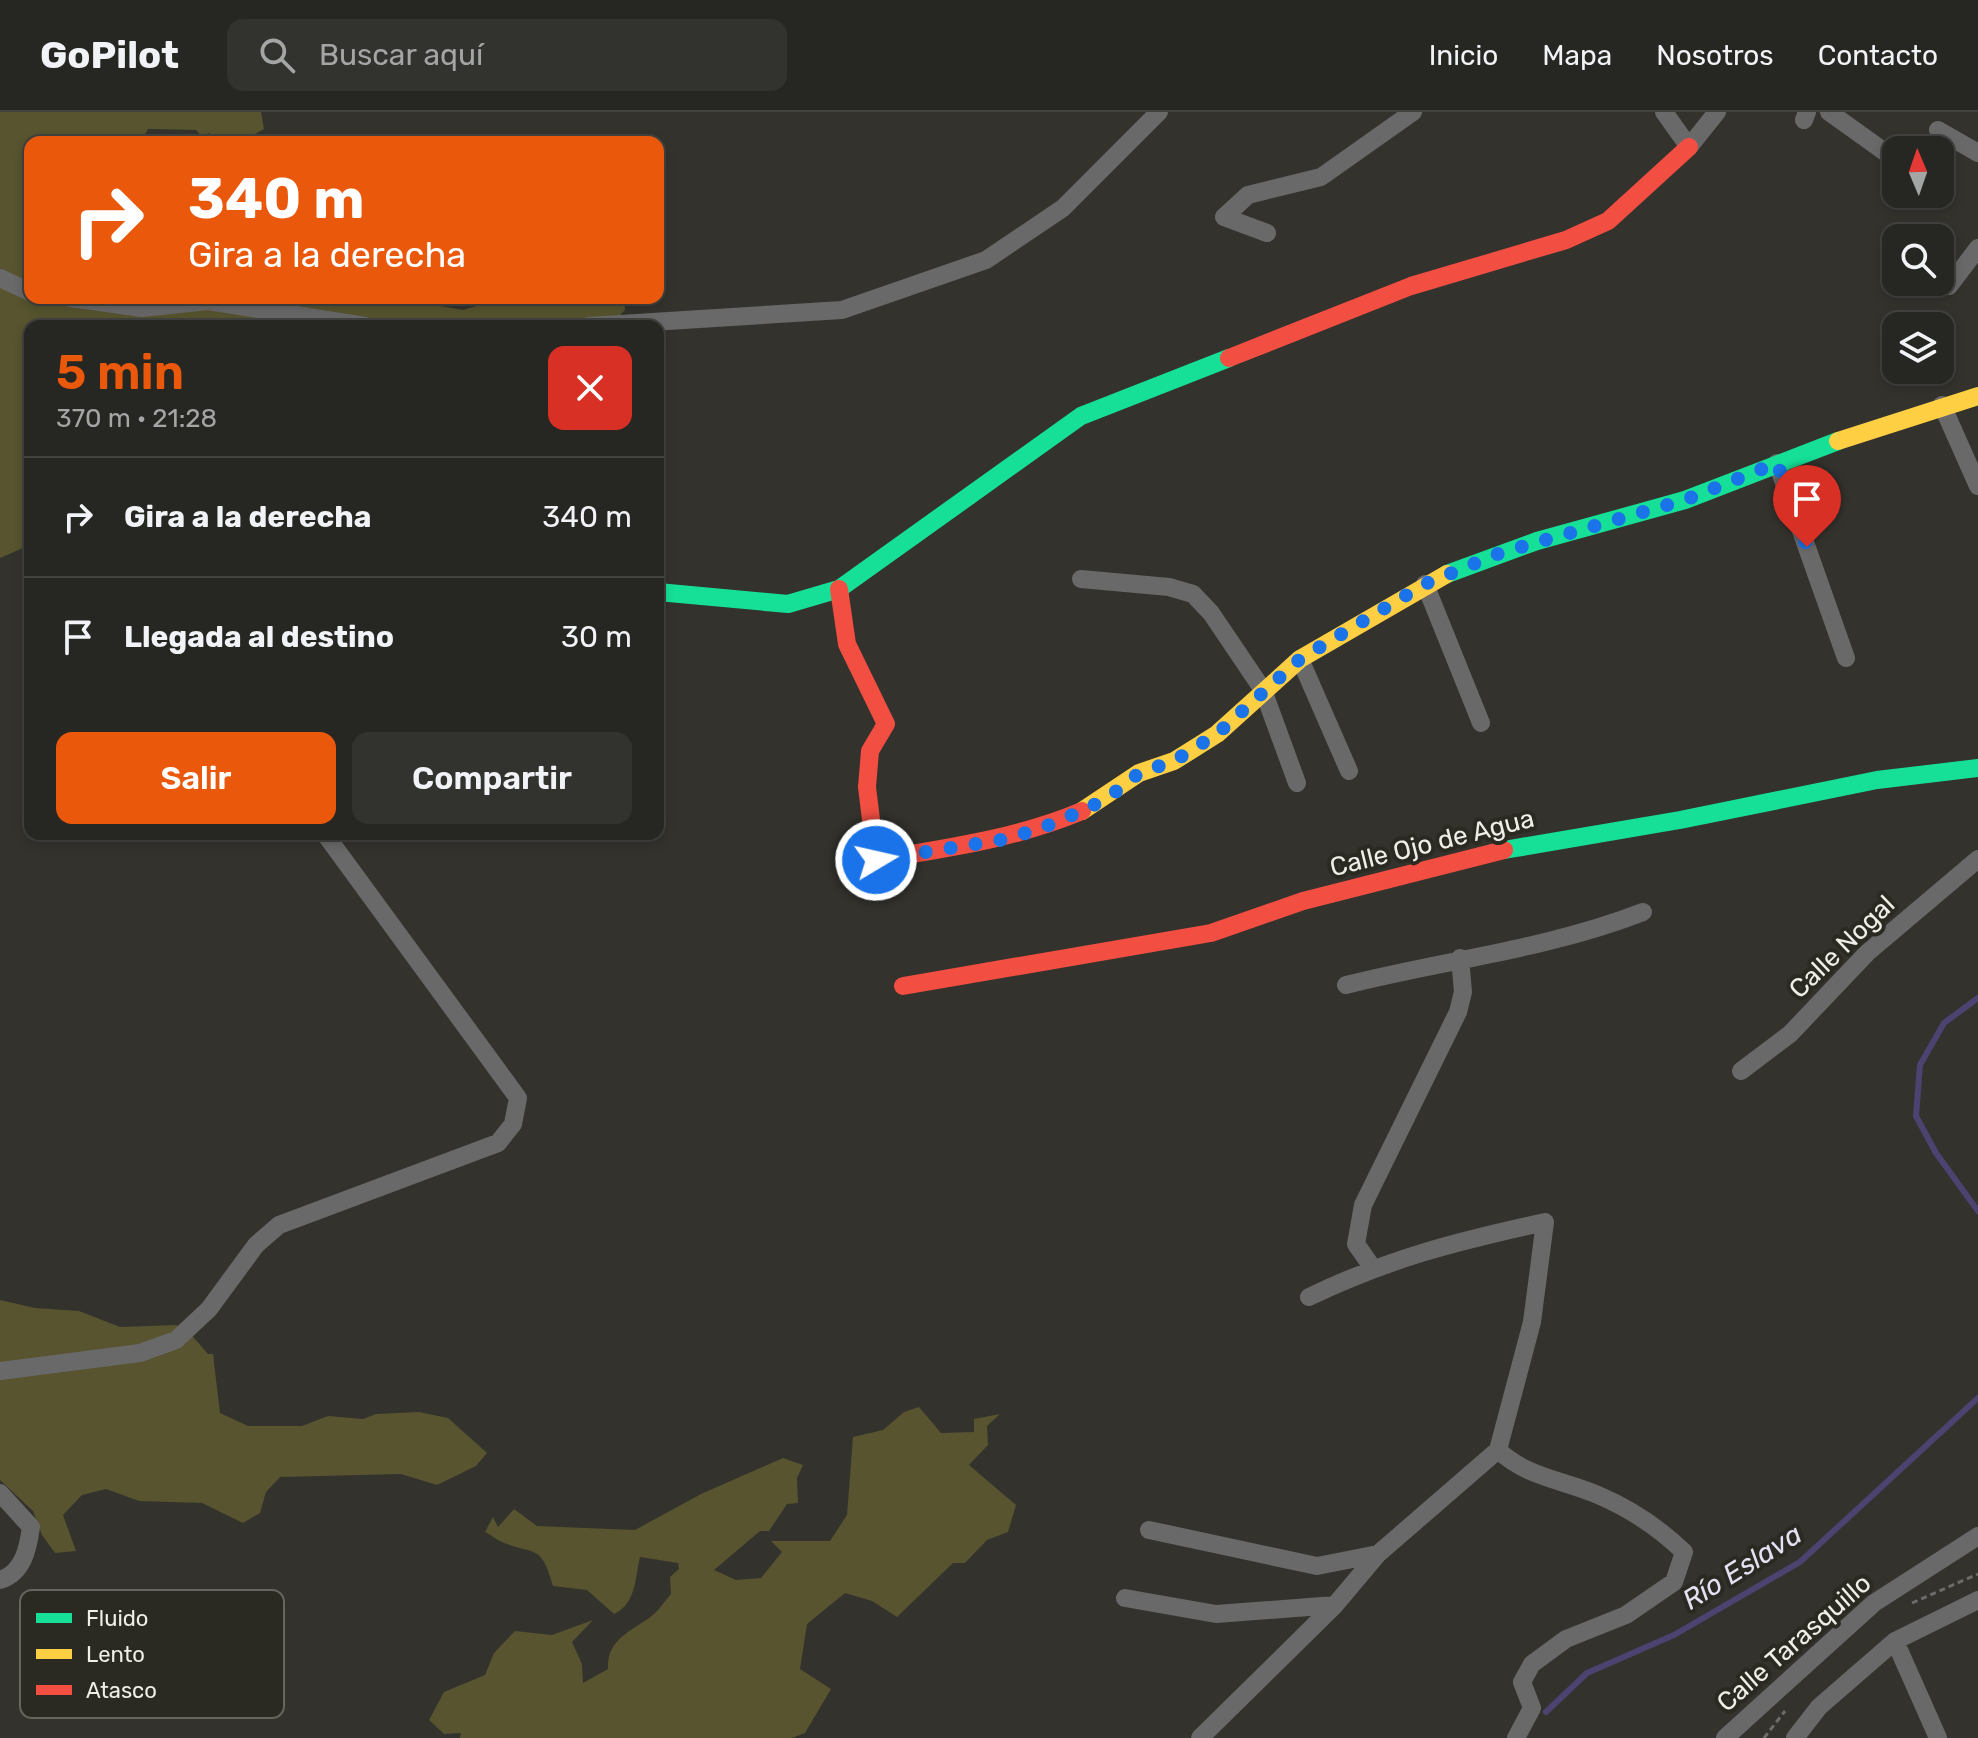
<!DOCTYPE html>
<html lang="es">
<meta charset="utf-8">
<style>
:root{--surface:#262622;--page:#32322f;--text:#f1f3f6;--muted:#a4a5a5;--line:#424340;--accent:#ea580c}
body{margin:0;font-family:Rubik,sans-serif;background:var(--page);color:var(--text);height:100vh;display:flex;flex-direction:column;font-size:30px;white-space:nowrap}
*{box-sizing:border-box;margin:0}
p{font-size:26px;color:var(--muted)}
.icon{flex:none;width:44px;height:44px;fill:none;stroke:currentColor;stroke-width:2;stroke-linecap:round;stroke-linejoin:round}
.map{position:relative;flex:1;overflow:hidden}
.drawer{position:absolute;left:24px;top:208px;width:640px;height:520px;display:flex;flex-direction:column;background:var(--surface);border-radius:16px;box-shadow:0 4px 12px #0003,0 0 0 2px var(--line)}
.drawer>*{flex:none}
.guide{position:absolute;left:24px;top:24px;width:640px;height:168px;border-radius:16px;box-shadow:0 4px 12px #0003,0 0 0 2px var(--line);background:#ea580c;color:#fff;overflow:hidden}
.needle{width:52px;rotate:358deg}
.controls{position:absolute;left:1882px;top:24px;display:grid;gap:16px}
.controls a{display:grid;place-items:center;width:72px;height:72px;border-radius:16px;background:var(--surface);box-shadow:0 4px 12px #0003,0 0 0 2px var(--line);font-size:40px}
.pin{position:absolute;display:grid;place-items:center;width:68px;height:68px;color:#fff;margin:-82px -34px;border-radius:50% 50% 50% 0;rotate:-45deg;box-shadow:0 0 8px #0007}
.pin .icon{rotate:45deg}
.me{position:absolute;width:88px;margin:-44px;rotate:81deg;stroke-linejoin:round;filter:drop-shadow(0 0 6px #0008)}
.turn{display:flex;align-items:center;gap:28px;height:168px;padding:0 32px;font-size:36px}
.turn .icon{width:104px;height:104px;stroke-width:2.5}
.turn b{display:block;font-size:56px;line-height:68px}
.round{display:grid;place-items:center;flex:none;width:84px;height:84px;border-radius:16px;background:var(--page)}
.headline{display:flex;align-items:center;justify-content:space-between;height:136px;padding:0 32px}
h1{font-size:48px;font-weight:600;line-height:60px;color:var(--accent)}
.action{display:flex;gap:16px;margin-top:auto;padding:16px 32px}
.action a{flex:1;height:92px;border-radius:16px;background:var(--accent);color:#fff;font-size:32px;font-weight:600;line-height:92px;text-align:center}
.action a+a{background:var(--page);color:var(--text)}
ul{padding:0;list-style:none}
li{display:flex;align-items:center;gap:24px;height:120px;padding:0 32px;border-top:2px solid var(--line)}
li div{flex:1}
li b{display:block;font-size:30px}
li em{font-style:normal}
header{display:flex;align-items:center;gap:48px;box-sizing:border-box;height:112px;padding:0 40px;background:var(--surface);border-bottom:2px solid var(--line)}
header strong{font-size:38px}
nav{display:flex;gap:44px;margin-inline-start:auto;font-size:28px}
.search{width:560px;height:72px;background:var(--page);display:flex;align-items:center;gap:20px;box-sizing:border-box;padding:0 28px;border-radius:16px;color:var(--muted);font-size:30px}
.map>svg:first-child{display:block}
.green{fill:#57542f}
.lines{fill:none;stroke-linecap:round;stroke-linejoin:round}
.stream{stroke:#4c4371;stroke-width:6}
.path{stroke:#6d6c6b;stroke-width:3;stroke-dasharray:6 4;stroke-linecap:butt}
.street{stroke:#6a696a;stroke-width:18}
.fast{stroke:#16e098;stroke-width:18}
.slow{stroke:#ffcf43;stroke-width:18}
.jam{stroke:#f24e42;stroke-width:18}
.route{stroke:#1a73e8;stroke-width:14;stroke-dasharray:0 25.2}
.labels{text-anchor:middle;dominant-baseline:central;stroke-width:8;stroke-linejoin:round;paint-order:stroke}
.street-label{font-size:26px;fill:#efeee9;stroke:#2b2a22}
.water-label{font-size:28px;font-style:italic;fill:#e3e1f2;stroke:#2b2a22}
.key{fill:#2b2a22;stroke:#66655e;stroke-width:2}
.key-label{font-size:22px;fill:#efeee9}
</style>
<header>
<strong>GoPilot</strong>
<div class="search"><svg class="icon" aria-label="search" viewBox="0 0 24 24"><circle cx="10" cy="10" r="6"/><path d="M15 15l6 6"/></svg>Buscar aquí</div>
<nav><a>Inicio</a><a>Mapa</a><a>Nosotros</a><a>Contacto</a></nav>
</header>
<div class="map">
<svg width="1978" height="1626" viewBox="0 0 1978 1626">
<rect width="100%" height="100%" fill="#33322d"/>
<!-- green -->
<path class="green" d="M 0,0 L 261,0 L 264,17 C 241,30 232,33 208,21 L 203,26 L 196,18 L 148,17 L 141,30 L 30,30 L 30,186 L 359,186 L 371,190 L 402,187 L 463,198 L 493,189 L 508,194 L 521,186 L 624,186 L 625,198 L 615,208 C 585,199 585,213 559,214 C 528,214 494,196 465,214 L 30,214 L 30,433 L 0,446 Z
M 0,1188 L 35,1196 L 79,1199 L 120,1215 L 176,1213 L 187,1218 L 208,1242 L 213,1242 L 220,1301 L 248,1314 L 302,1314 L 328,1304 L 363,1307 L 376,1302 L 419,1300 L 448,1306 L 487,1341 L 476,1354 L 437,1373 L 401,1362 L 280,1365 L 266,1380 L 260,1401 L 243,1411 L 202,1391 L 139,1389 L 106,1377 L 82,1383 L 63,1403 L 76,1439 L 55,1441 L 42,1423 L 33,1399 L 0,1368 Z
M 919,1295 L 941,1321 L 974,1320 L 974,1307 L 1000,1302 L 987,1314 L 988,1333 L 969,1353 L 1016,1393 L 1008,1420 L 987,1428 L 965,1451 L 953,1451 L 897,1505 L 872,1489 L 845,1481 L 807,1512 L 800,1557 L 831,1577 L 805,1621 L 792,1626 L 460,1626 L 461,1621 L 444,1622 L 429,1608 L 444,1580 L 485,1563 L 494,1541 L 515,1519 L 552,1523 L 593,1508 L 572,1530 L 582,1552 L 583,1571 L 608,1557 C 607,1528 628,1521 649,1506 C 658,1500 664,1490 671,1482 L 670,1465 L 679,1457 L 678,1451 L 640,1445 C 635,1467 636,1492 614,1502 L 587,1478 L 553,1474 C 541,1431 535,1444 502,1430 C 496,1428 492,1423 485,1420 L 493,1405 L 498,1415 L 514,1397 L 537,1414 L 635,1418 L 701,1382 L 783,1346 L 803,1353 L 797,1366 L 798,1391 L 787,1392 L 769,1419 L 760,1419 L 714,1458 L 736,1468 L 761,1466 L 782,1440 L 771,1429 L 830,1429 L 847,1403 L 853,1325 L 883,1318 L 904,1300 Z"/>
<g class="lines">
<!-- stream -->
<path class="stream" d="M 1978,886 L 1944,911 L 1920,953 L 1916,1004 L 1936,1041 L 1978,1099
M 1546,1600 L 1587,1561 L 1674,1523 L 1800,1450 L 1978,1286"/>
<!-- path -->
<path class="path" d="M 1912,1491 L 1978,1462
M 1764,1626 L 1785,1599"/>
<!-- street -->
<path class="street" d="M 1664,0 L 1689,35 L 1717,0
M 1829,0 L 1896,48
M 1804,8 L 1807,0
M 1938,18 L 1978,41
M 1267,121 L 1224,105 L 1248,83 L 1321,65 L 1413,0
M 0,166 L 30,180
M 1949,174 L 1978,136
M 71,186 L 142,196 L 208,189 L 365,214
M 588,214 L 842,198 L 986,148 L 1063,96 L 1159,0
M 1942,293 L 1978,374
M 1777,351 L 1846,546
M 1081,467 L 1169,475 L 1193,482 L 1211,501 L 1263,578 L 1297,671
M 1425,472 L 1481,611
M 1300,547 L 1349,659
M 1346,873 C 1445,848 1548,837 1643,800
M 1741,959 L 1790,922 L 1867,841 L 1978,747
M 1372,1155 L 1356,1132 L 1363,1093 L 1458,900 L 1463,880 L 1460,846
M 1309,1185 C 1390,1146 1458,1129 1545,1110 L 1532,1210 L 1498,1338 C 1528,1366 1561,1367 1598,1383 C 1631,1397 1658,1415 1684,1440 L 1674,1470 L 1626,1503 L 1566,1527 L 1532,1552 L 1522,1570 L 1532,1596 L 1516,1626
M 0,1259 L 140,1241 L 176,1228 L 209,1197 L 256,1133 L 279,1113 L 498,1031 L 513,1012 L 518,986 L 325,722
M 0,1381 L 31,1415 C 28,1437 23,1461 0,1468
M 1149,1418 L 1317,1454 L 1378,1442 L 1498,1338
M 1125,1486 L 1216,1502 L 1335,1493 L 1378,1442
M 1895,1529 L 1938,1626
M 1200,1626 L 1335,1493
M 1725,1626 L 1874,1491 L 1978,1424
M 1795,1626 L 1819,1595 L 1895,1529 L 1978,1488"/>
<!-- fast -->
<path class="fast" d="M 1447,462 L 1537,429 L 1685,388 L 1838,329
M 658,480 L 788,492 L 839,477 L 1081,304 L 1229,246
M 1504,738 L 1680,708 L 1877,668 L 1978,656"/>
<!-- slow -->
<path class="slow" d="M 1838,329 L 1978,284
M 1082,699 L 1139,661 L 1174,649 L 1217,622 L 1300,547 L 1447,462"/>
<!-- jam -->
<path class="jam" d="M 1229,246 L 1411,174 L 1566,128 L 1608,109 L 1689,35
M 839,477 L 847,532 L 886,612 L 870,639 L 867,675 L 876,748 C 947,736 1015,727 1082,699
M 903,874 L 1211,821 L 1303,789 L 1504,738"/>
</g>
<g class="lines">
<!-- route -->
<path class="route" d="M 876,748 L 1000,728 L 1037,718 L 1089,696 L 1120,677 L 1139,661 L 1174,649 L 1217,622 L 1300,547 L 1425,472 L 1500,441 L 1685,388 L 1777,351 L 1807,435"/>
</g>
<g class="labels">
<!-- street labels -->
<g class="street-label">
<text transform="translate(1432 731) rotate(-14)">Calle Ojo de Agua</text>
<text transform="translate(1842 835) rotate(-44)">Calle Nogal</text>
<text transform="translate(1794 1531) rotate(-41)">Calle Tarasquillo</text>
</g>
<!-- water labels -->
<g class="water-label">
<text transform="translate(1742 1455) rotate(-32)">Río Eslava</text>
</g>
</g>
<!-- legend -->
<rect x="20" y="1478" width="264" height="128" rx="12" class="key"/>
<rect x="36" y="1501" width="36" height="10" fill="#16e098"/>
<rect x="36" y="1537" width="36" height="10" fill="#ffcf43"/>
<rect x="36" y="1573" width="36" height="10" fill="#f24e42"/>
<g class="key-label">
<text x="86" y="1514">Fluido</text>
<text x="86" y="1550">Lento</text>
<text x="86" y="1586">Atasco</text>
</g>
</svg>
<div class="controls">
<a><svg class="needle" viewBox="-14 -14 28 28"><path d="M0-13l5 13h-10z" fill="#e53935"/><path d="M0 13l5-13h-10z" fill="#a4a5a5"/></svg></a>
<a><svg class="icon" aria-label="search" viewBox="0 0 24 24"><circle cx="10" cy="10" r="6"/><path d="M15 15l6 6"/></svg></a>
<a><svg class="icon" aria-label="layers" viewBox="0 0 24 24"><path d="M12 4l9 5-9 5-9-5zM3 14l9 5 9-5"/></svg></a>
</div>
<div class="pin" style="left:1807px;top:435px;background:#d93025"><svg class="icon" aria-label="arrive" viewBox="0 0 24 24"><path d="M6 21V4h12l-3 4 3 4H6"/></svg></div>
<svg class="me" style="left:876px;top:748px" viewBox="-20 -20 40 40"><circle r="17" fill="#1a73e8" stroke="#fff" stroke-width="3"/><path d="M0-11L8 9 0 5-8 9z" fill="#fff"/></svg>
<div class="guide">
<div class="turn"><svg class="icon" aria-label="right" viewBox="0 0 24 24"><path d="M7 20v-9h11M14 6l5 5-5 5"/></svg><div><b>340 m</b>Gira a la derecha</div></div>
</div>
<section class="drawer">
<div class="headline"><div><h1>5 min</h1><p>370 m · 21:28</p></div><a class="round" style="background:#d93025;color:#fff"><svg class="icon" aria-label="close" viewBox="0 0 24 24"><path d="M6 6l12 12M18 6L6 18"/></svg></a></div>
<ul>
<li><svg class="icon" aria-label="right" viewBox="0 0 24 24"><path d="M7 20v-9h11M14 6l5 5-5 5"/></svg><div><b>Gira a la derecha</b></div><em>340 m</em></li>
<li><svg class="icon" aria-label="arrive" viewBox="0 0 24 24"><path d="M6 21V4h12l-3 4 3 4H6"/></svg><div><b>Llegada al destino</b></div><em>30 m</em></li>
</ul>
<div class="action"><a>Salir</a><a>Compartir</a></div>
</section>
</div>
